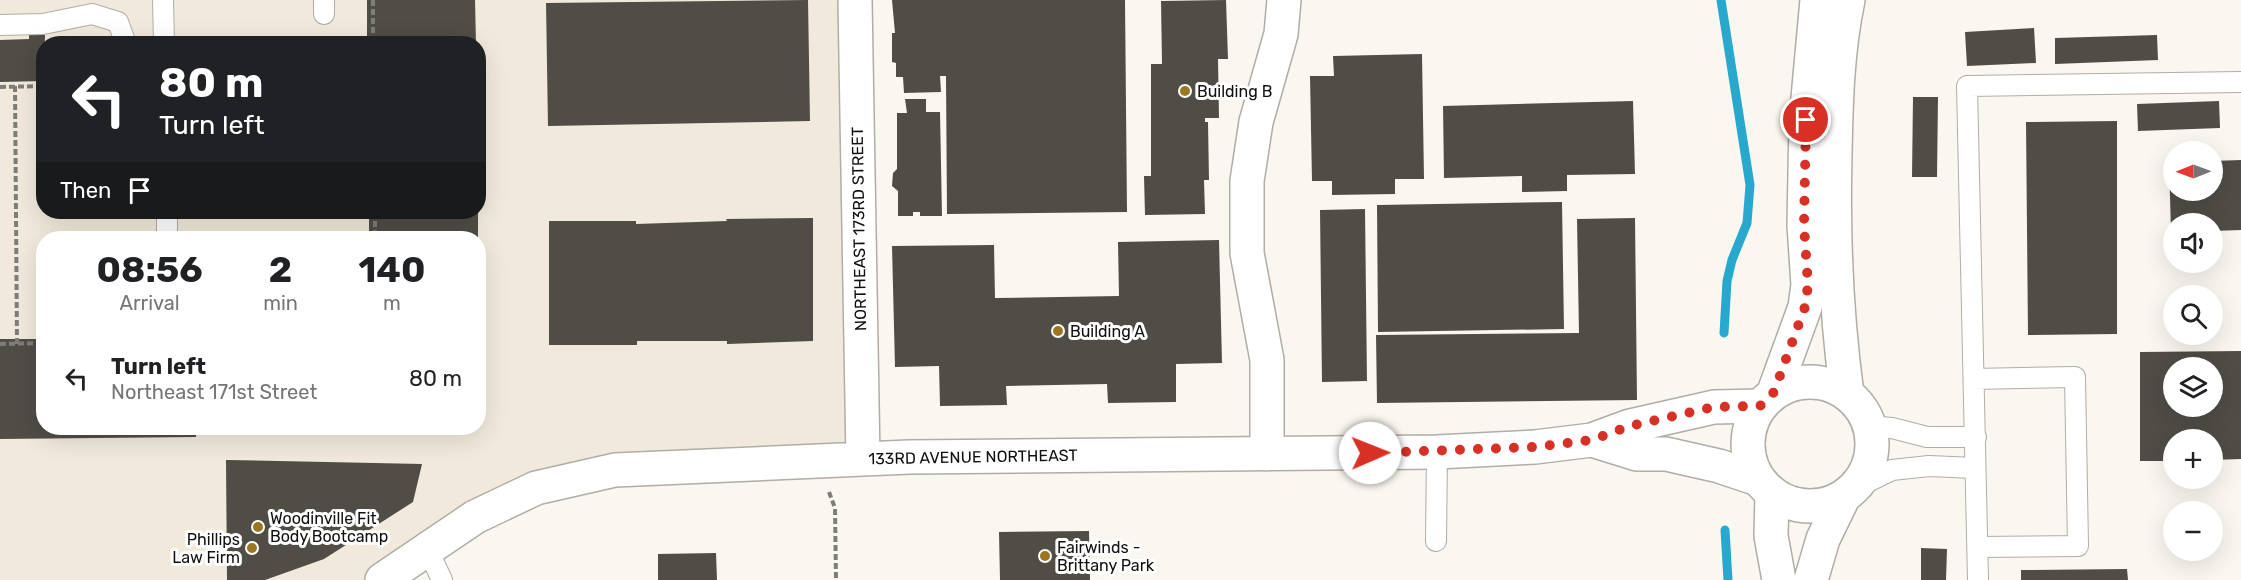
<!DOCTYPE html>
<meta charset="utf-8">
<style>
:root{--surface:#fff;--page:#f2f2f2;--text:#202124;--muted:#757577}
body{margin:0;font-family:Rubik,sans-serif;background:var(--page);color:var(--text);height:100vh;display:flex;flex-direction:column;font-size:22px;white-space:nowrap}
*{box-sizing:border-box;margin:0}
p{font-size:20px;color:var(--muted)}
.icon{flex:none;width:33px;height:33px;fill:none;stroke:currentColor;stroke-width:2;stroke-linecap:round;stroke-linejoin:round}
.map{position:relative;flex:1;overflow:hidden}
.side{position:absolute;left:36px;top:231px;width:450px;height:204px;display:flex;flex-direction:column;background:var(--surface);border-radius:24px;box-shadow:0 6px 24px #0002}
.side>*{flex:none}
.guide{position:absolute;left:36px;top:36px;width:450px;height:183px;border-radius:24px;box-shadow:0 6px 24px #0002;background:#202124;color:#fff;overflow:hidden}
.needle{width:39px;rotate:269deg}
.buttons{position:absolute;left:2163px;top:141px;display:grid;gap:12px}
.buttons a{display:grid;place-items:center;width:60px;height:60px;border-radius:50%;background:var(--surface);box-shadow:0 6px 24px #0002;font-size:30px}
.pin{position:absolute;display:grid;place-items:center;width:51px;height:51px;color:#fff;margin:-26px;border:3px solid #fff;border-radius:50%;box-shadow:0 2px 6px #0007}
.me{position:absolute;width:66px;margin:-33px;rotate:89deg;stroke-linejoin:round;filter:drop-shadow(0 0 4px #0008)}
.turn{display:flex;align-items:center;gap:21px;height:126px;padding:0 24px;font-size:27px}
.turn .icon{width:78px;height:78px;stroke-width:2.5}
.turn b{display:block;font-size:42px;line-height:51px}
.then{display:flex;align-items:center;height:57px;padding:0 24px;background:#0003;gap:12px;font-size:22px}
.eta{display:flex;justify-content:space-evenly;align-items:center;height:102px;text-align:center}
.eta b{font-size:36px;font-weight:700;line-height:42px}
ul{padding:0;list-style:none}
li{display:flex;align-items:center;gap:18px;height:90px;padding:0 24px}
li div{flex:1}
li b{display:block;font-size:22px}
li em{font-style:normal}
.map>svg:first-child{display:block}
.built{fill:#f1eadc;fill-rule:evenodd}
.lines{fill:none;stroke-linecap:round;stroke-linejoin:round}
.stream{stroke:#28a8cd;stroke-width:9}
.building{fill:#504d47;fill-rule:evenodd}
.lane-casing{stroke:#b0ada6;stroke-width:22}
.street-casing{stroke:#b0ada6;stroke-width:36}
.secondary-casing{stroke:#b0ada6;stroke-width:36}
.path{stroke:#7f7d79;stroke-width:4;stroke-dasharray:6 3;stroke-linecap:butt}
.lane{stroke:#fff;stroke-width:20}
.street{stroke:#fff;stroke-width:33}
.secondary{stroke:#fff;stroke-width:33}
.route{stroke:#d93025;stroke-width:10;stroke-dasharray:0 18}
.poi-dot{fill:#9a7822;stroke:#fff;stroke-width:2}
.labels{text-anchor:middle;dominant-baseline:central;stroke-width:6;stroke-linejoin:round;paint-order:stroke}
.poi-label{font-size:16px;fill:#110f0d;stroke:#fff;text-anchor:start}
.street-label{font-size:16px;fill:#110f0d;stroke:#fff}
</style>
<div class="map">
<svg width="2241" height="580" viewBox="0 0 2241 580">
<rect width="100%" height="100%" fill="#faf7f0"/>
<!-- built -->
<path class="built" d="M 0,0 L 855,0 L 863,459 L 574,478 L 382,580 L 0,580 ZM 44,44 L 478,44 L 478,212 L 44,212 ZM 44,238 L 478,238 L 478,428 L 44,428 Z"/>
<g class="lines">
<!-- stream -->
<path class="stream" d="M 1721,0 L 1750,185 L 1747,223 L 1732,260 L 1727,281 L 1724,333
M 1725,530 L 1728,580"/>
</g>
<!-- building -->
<path class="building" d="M 367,0 L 475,0 L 476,44 L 367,44 Z
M 808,0 L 810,121 L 548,126 L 546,3 Z
M 892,0 L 1125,0 L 1127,212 L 947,214 L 946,76 L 940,76 L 941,92 L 904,93 L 903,77 L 896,77 L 896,63 L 892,62 L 892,33 L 895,33 Z
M 1226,0 L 1228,59 L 1218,59 L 1219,118 L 1205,118 L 1205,122 L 1208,122 L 1209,180 L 1204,180 L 1205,214 L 1145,215 L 1144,176 L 1151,176 L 1151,64 L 1162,64 L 1161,1 Z
M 2034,28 L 2036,63 L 1967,66 L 1965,32 Z
M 29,34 L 45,34 L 44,81 L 0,82 L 0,40 L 29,39 Z
M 2157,35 L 2158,60 L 2055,64 L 2055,38 Z
M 1422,54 L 1424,179 L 1395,179 L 1395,194 L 1332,195 L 1332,181 L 1312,181 L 1310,76 L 1334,76 L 1333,56 Z
M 1913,97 L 1938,97 L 1937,177 L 1912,177 Z
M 905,99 L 926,99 L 926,112 L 940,112 L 942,216 L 920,216 L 920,212 L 913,212 L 913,216 L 898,216 L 898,191 L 892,186 L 893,173 L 897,169 L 897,113 L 907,113 Z
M 1633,101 L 1635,174 L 1567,175 L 1567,191 L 1522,192 L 1522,176 L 1444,178 L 1443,106 Z
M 2219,101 L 2220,128 L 2138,131 L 2137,104 Z
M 2117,121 L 2117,334 L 2028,335 L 2026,122 Z
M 2241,160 L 2241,230 L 2212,231 L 2212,224 L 2174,224 L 2174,232 L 2171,232 L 2169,162 L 2174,162 L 2174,190 L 2212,190 L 2212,161 Z
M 1562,202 L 1564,329 L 1378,332 L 1377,205 Z
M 1365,209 L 1367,381 L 1322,382 L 1320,210 Z
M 369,212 L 478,212 L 478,238 L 369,238 Z
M 813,218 L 813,341 L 727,344 L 727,341 L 637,341 L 637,345 L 549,345 L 549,221 L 636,221 L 636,224 L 727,221 L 726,219 Z
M 1635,218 L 1637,400 L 1377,403 L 1376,335 L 1579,333 L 1577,219 Z
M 1219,240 L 1222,363 L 1176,364 L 1176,402 L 1108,403 L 1107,384 L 1006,386 L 1007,405 L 940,406 L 939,366 L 895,367 L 892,246 L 994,245 L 995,298 L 1119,296 L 1118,242 Z
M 0,339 L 44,339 L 44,428 L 196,428 L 196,437 L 0,439 Z
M 2241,351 L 2241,459 L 2212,460 L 2212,440 L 2174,440 L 2174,461 L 2140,461 L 2140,352 ZM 2174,368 L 2212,368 L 2212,406 L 2174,406 Z
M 226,460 L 422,464 L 413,502 L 324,559 L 265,580 L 227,580 Z
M 1089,531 L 1090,580 L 1000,580 L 999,532 Z
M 1921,548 L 1947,549 L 1946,580 L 1921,580 Z
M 716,553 L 717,580 L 658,580 L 658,554 Z
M 2127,569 L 2128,580 L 2021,580 L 2021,570 Z"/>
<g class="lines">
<!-- lane casing -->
<g class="lane-casing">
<path id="lane" d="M 163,0 L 164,44
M 324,0 L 324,14
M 0,25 L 43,24 L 92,14 L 118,22 L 126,44
M 167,212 L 167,238
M 1974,379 L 2075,377 L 2078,546 L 1978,547
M 1869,426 L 1892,428 L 1927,437 L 1976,437
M 1853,489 L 1892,470 L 1929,466 L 1975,468
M 1436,541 L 1437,452
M 427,548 L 442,580
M 1978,580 L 1967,86 L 2241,82"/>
</g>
<!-- street casing -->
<g class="street-casing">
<path id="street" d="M 855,0 L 863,459
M 1592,440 L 1637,454 L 1666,454 L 1719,466 L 1758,479
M 1267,454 L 1267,360 L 1247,253 L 1247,181 L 1256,122 L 1281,34 L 1284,0
M 382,580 L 475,517 L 536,488 L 615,470 L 909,457 L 1437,452 L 1535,447 L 1592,440 L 1630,426 L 1714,407 L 1760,406"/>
</g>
<!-- secondary casing -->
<g class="secondary-casing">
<path id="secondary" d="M1748 444a62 62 0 1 1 124 0a62 62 0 1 1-124 0Z
M 1774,392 L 1805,307 L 1808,285 L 1804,225 L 1806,120 L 1817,0
M 1847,394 C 1836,314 1833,235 1835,155 C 1836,103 1837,52 1848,0
M 1772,494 L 1771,536 L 1779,580
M 1811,580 L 1823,539 L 1844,496"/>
</g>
<!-- path -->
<path class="path" d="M 373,0 L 373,44
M 15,86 L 17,344
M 0,87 L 44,86
M 375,212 L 375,238
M 0,344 L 44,343
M 829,492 L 835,508 L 836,580"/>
<!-- lane -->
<use href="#lane" class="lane"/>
<!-- street -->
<use href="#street" class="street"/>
<!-- secondary -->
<use href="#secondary" class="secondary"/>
</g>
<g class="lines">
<!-- route -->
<path class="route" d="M 1370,453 L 1535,447 L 1592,440 L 1630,426 L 1714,407 L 1760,406 L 1774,392 L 1805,307 L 1808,285 L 1804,225 L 1806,120"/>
</g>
<!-- markers -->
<g class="poi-dot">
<circle cx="1185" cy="91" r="6"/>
<circle cx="1058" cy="331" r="6"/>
<circle cx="258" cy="527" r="6"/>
<circle cx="252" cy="548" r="6"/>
<circle cx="1045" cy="556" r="6"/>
</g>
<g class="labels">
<!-- poi labels -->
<g class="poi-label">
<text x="1197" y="91">Building B</text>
<text x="1070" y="331">Building A</text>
<text x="270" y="518">Woodinville Fit<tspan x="270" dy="18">Body Bootcamp</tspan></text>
<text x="240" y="539" text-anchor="end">Phillips<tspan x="240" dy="18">Law Firm</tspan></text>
<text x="1057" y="547">Fairwinds -<tspan x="1057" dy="18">Brittany Park</tspan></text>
</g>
<!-- street labels -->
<g class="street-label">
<text transform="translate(859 229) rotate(-91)">NORTHEAST 173RD STREET</text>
<text transform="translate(973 457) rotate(-1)">133RD AVENUE NORTHEAST</text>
</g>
</g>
</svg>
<div class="buttons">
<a><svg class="needle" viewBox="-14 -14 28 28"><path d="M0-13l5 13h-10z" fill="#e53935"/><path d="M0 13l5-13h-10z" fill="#757577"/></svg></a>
<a><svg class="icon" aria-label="sound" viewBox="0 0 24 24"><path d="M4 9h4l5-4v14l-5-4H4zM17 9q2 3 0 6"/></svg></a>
<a><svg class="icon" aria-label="search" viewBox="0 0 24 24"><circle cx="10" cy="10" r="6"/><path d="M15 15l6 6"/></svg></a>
<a><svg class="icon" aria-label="layers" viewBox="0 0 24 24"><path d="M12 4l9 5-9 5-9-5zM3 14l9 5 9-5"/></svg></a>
<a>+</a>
<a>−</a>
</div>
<div class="pin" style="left:1806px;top:120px;background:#d93025"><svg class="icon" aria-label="arrive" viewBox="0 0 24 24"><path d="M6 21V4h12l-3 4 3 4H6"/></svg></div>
<svg class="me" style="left:1370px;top:453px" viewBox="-20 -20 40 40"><circle r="19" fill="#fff"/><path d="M0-13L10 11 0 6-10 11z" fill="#d93025"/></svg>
<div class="guide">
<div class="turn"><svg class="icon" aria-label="left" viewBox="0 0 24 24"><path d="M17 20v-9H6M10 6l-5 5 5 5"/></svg><div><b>80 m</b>Turn left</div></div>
<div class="then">Then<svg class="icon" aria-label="arrive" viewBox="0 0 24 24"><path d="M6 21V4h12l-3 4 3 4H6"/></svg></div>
</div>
<section class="side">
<div class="eta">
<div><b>08:56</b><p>Arrival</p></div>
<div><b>2</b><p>min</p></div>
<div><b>140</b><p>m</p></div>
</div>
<ul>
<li><svg class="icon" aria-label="left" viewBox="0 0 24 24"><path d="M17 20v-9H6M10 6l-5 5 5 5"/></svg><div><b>Turn left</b><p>Northeast 171st Street</p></div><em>80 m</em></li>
</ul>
</section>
</div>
